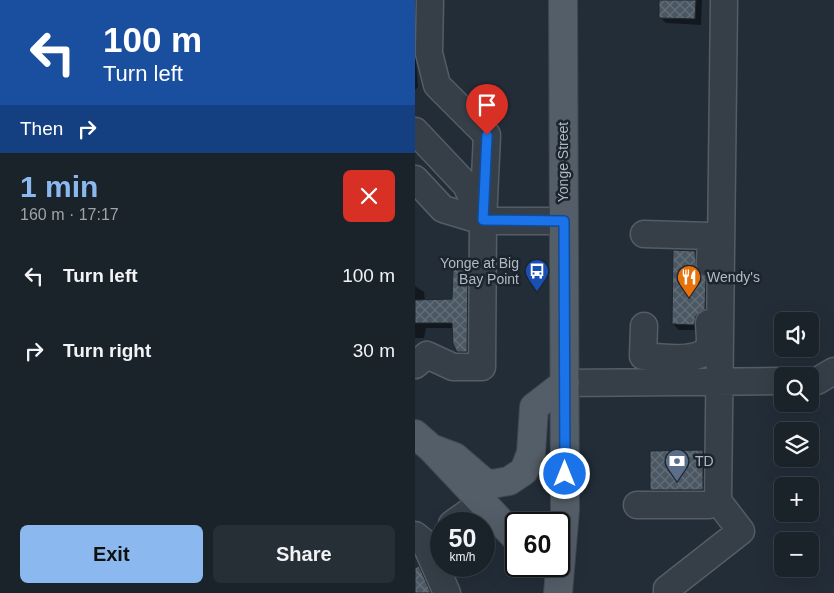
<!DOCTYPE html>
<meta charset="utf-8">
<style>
:root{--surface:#1a222a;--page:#272f36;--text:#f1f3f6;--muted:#9fa4a8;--line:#383f47;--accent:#8bb9ef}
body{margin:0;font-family:Helvetica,sans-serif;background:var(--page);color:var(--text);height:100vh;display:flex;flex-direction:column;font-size:19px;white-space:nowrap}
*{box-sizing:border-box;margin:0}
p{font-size:16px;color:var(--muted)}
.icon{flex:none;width:28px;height:28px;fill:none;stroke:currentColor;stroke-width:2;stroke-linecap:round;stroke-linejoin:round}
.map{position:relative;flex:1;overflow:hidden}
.sheet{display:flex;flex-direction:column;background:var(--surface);width:415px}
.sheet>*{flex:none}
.top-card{background:#1a4fa0;color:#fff;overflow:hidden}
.buttons{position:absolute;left:359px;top:312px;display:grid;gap:10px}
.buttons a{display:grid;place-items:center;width:45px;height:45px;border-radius:8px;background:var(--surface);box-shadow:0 5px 20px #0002,0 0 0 1px var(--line);font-size:25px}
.speed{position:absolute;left:15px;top:512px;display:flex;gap:10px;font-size:25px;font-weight:700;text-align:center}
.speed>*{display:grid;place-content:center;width:65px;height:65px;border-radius:50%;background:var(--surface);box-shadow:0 5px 20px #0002,0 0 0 1px var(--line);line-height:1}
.speed small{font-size:12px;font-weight:400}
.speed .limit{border:2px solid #111;border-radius:8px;background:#fff;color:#111}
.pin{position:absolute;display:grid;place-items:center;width:42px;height:42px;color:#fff;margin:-51px -21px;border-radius:50% 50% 50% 0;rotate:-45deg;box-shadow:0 0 5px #0007}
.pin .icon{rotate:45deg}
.me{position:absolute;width:55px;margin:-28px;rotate:0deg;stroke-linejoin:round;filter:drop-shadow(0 0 4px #0008)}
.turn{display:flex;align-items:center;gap:18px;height:105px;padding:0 20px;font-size:22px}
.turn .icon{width:65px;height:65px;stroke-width:2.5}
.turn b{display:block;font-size:35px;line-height:42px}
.then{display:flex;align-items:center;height:48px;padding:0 20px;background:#0003;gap:10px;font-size:19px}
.round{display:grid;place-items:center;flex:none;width:52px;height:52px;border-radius:8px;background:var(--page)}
.headline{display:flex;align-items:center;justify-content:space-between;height:85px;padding:0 20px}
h1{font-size:30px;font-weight:600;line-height:38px;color:var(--accent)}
.action{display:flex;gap:10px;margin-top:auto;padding:10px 20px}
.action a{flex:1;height:58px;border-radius:8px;background:var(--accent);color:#111;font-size:20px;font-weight:600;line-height:58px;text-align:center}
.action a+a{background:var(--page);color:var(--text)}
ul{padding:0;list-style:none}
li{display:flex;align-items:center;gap:15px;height:75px;padding:0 20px}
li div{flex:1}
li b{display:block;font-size:19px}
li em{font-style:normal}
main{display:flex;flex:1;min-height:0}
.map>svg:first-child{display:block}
.shadow{fill:#0007}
.building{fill:url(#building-cross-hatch);stroke:#1e262f}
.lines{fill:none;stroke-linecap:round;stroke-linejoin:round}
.minor-casing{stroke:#545d66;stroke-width:29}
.major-casing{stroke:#404851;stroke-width:30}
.minor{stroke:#363f48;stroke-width:26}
.major{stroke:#545e68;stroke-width:28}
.route-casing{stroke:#114b97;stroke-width:12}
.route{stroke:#1a73e8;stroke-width:9}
.labels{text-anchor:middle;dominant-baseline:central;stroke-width:5;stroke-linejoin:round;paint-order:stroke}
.street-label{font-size:14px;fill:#b1bac4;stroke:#1c242d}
.poi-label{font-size:14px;fill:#b1bac4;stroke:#1c242d;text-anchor:start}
</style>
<main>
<section class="sheet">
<div class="top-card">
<div class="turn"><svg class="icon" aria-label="left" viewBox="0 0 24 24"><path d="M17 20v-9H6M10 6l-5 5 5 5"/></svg><div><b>100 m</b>Turn left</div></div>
<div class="then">Then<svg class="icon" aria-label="right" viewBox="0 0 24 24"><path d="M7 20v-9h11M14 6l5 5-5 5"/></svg></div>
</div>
<div class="headline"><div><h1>1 min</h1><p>160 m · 17:17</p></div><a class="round" style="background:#d93025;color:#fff"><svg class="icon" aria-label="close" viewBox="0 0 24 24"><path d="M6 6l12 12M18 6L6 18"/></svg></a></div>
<ul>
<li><svg class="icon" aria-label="left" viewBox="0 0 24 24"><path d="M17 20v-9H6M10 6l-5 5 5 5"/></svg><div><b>Turn left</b></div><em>100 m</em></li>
<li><svg class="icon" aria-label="right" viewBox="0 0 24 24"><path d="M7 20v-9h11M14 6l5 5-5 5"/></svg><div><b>Turn right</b></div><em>30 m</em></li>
</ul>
<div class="action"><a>Exit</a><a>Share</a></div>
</section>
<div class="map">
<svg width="419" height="593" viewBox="0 0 419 593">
<defs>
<pattern id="building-cross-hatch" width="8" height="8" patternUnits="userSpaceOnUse" patternTransform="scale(1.25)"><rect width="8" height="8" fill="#4b5863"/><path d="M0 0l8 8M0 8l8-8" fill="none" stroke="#636e78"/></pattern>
</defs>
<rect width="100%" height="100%" fill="#232d38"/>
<!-- shadow -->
<path class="shadow" d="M 246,0 L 287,0 L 286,25 L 251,23 L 245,17 Z
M 0,46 L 3,87 L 0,90 Z
M 280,252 L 286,258 L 287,277 L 296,285 L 296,315 L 285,330 L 264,330 L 258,324 Z
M 51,268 L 57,274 L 58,358 L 50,358 L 43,351 L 39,328 L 11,328 L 9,338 L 0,338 L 0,286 L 9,292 L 10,301 L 39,300 Z
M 287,452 L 293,458 L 294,496 L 243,496 L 237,489 Z
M 3,567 L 11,575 L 19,593 L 0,593 L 0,569 Z"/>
<!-- building -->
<path class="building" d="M 244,0 L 281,0 L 280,19 L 244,18 Z
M 258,250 L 280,251 L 282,271 L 291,278 L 290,309 L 281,316 L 279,325 L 257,324 Z
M 46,265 L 53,268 L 52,352 L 42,352 L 38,344 L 37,323 L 0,323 L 0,300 L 37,299 L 38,271 Z
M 288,450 L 288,490 L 235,490 L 235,451 Z
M 4,566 L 16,593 L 0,593 L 0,568 Z"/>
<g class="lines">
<!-- minor casing -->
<g class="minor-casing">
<path id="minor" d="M 15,0 L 14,53 L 22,85 L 72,135 L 68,221 L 149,221
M 0,131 L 51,185 L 68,221 L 67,367 L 38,367 L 12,355 L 0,365
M 0,179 L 28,209 L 68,221
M 229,234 L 296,236 L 295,264
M 229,326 L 228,356 C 244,357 288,364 294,346 C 296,340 294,329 294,323
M 395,381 L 402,381 L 419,371
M 150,383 L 368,381
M 222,505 L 294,505 L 303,501
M 37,524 L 68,502
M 0,535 L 10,543 L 32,593
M 252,593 L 252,589 L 326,531 L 303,501 L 309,0"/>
</g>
<!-- major casing -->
<g class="major-casing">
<path id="major" d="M 0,434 L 16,448 L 101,538
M 16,448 L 40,457 L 69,482 L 77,484 L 94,481 L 109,471 L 116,453 L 119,407 L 150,383
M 143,593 L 150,510 L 148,0"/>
</g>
<!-- minor -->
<use href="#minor" class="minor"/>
<!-- major -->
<use href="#major" class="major"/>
</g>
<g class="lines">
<!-- route casing -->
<g class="route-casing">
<path id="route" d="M 72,135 L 68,220 L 149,221 L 150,474"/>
</g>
<!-- route -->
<use href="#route" class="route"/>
</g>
<!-- icons -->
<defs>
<g id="bus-pin" transform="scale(1.25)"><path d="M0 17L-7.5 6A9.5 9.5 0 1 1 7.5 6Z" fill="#1a4fb4" stroke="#1c242d"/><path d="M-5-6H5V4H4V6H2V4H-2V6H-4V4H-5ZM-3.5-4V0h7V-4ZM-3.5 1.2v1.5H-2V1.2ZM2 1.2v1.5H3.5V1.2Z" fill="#fff"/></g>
<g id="restaurant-pin" transform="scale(1.25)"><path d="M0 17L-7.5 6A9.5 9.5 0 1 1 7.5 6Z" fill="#e8710a" stroke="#1c242d"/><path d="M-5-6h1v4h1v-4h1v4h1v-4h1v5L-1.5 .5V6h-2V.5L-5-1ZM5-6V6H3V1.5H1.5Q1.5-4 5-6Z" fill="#fff"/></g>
<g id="bank-pin" transform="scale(1.25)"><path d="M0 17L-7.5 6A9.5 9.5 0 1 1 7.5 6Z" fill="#5c6f8a" stroke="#1c242d"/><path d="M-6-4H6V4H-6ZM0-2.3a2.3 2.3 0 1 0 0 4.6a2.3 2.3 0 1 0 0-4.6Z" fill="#fff"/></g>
</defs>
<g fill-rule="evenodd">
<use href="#bus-pin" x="122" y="271"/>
<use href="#restaurant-pin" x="274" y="277"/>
<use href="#bank-pin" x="262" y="461"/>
</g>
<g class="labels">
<!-- street labels -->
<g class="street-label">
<text transform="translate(148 162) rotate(-90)">Yonge Street</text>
</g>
<!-- poi labels -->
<g class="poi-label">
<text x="104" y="263" text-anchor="end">Yonge at Big<tspan x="104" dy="16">Bay Point</tspan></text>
<text x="292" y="277">Wendy's</text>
<text x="280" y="461">TD</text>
</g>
</g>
</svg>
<div class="buttons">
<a><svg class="icon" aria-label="sound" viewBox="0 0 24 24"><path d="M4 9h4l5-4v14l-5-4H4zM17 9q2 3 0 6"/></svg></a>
<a><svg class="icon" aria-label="search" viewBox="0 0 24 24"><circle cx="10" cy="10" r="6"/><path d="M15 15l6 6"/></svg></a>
<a><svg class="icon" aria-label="layers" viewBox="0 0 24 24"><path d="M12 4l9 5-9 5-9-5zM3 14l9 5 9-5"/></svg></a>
<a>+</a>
<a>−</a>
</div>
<div class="speed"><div>50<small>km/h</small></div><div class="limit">60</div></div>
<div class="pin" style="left:72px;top:135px;background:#d93025"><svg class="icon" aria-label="arrive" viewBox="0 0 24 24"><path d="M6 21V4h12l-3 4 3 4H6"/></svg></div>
<svg class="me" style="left:150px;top:474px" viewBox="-20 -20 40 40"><circle r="17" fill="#1a73e8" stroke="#fff" stroke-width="3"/><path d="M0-11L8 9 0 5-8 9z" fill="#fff"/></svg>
</div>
</main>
